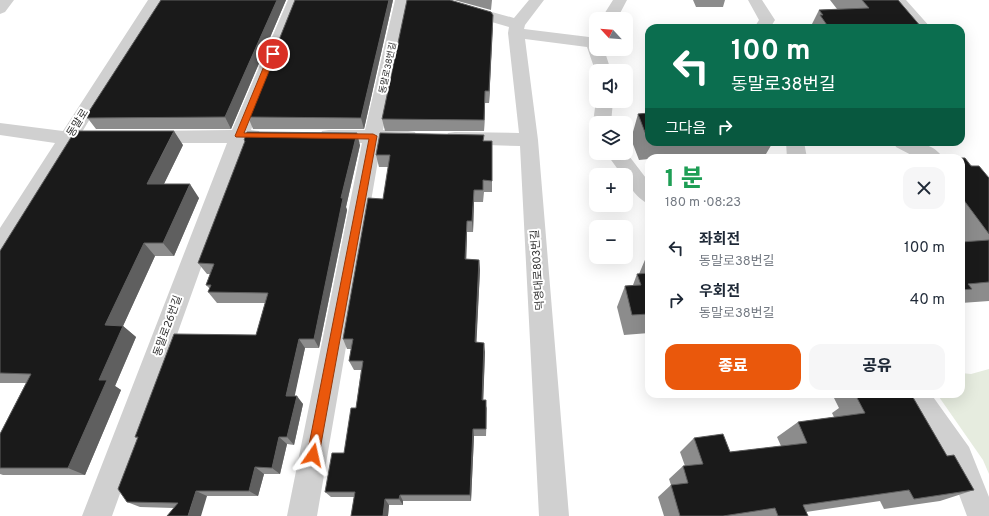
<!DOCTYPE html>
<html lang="ko">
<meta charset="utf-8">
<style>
:root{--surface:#fff;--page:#f6f6f7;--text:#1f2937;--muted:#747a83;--accent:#ea580c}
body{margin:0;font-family:Overpass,"Noto Sans KR",sans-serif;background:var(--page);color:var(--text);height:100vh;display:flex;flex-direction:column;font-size:15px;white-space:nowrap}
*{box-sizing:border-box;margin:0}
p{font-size:13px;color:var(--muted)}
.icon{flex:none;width:22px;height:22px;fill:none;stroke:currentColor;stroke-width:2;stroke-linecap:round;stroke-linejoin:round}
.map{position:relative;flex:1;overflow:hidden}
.side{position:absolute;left:645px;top:154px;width:320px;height:244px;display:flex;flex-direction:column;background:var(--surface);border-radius:12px;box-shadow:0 4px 16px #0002}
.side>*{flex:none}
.top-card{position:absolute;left:645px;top:24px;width:320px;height:122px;border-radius:12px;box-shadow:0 4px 16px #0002;background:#0b6e4f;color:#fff;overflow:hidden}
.needle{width:26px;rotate:296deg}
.controls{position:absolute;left:589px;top:12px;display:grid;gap:8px}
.controls a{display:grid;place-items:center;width:44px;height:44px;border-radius:8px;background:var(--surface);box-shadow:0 4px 16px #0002;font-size:20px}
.pin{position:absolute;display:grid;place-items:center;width:34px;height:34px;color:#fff;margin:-17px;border:2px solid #fff;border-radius:50%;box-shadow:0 1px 4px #0007}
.me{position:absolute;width:44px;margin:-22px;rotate:11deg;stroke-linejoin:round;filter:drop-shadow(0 0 3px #0008)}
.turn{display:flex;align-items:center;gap:14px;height:84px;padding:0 20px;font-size:18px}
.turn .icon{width:52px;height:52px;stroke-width:2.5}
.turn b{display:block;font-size:28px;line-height:34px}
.then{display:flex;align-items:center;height:38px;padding:0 20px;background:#0003;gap:8px;font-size:15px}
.round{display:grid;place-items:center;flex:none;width:42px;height:42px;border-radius:12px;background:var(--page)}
.headline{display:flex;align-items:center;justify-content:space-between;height:68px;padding:0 20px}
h1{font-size:24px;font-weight:800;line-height:30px;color:#1e9e55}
.primary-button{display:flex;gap:8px;margin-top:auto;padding:8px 20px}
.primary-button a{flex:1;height:46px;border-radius:12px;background:var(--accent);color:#fff;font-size:16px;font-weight:800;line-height:46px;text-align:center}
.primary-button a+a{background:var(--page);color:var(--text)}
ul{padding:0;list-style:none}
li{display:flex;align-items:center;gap:12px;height:52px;padding:0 20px}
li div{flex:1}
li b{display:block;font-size:15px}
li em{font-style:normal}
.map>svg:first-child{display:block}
.green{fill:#e6ecdf}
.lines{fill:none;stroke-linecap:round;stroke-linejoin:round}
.minor{fill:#d0d0d0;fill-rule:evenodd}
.wall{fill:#8c8c8c}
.shaded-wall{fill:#5f5f5f}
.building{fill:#1a1a1a;stroke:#5f5f5f}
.route{fill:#ea580c;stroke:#983908}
.labels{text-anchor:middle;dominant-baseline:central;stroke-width:4;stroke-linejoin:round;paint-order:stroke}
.far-street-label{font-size:9px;fill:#333;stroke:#fff}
.street-label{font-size:11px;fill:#333;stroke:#fff}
</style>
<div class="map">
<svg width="989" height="516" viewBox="0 0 989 516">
<rect width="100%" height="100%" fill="#fff"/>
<!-- green -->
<path class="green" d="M 989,369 L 989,474 L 983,460 L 937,394 L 961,394 L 961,373 L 971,374 Z"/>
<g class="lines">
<!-- minor -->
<path class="minor" d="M 0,0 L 14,0 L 5,12 L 0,14 Z
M 148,0 L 162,0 L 82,132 L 100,132 L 107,133 L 109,138 L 107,143 L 100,144 L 74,144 L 8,252 L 0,255 L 0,228 L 55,143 L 0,135 L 0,123 L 63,131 Z
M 288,0 L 302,0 L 251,130 L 259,131 L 261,136 L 259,141 L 246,142 L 112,516 L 82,516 L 227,143 L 149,143 L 142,142 L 140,137 L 142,132 L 149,131 L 232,130 Z
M 395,0 L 409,0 L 383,130 L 408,131 L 415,132 L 417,137 L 415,142 L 408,143 L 381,143 L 317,516 L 287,516 L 362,143 L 329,142 L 322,141 L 320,136 L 322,131 L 329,130 L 365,130 Z
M 424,0 L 448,0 L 514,18 L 529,0 L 544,0 L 525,25 L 524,29 L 589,37 L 596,34 L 596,49 L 604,49 L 611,71 L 596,71 L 596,73 L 587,47 L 525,39 L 538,140 L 569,516 L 539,516 L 520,146 L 455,144 L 448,143 L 446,138 L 448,133 L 455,132 L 519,133 L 508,33 L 509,27 L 426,3 Z
M 613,0 L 627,0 L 617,19 L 601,19 Z
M 748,0 L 762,0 L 775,20 L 770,28 L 754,28 L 759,20 Z
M 891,0 L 906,0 L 931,28 L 915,28 Z
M 596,100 L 596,101 L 613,101 L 611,123 L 596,123 L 596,128 L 593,123 Z
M 786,142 L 804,142 L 807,158 L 787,158 Z
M 894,142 C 910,142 933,141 943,158 L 917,158 L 896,147 Z
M 626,152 L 649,182 L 649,204 C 640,201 626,185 626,175 L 622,175 L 606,153 Z
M 903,394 L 931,394 L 969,447 L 989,497 L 989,516 L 967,516 L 948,465 L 907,403 Z"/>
</g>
<!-- wall -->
<path class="wall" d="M 161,0 L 286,0 L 231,129 L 96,129 L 86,116 Z
M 393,0 L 364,129 L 253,129 L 248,117 Z
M 454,0 L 492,0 L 491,10 Z
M 693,0 L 725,0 L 723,7 L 696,7 Z
M 830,0 L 898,0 L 922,28 L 810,28 L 819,10 L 837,9 Z
M 493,27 L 489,103 L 485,103 L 484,131 L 385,131 L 382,119 Z
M 649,113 L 649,142 L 773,142 L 766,154 L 677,158 L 649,158 L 649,159 L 639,160 L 631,139 L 638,114 Z
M 244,140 L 360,145 L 346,207 L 347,210 L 319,348 L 305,348 L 294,396 L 303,404 L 294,445 L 287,444 L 280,474 L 264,474 L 258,496 L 207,496 L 174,508 L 140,507 L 127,502 L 138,439 L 135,437 L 256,335 L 265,303 L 217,303 L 208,292 L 210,289 L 206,285 L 210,274 L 207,274 L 198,263 L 245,142 Z
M 484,141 L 492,141 L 492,192 L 484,192 L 483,202 L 474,202 L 473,232 L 467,232 L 466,259 L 479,260 L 480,270 L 476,343 L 485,352 L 483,400 L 487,408 L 486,436 L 474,436 L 471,501 L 403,501 L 403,505 L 389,505 L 388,516 L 351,516 L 354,497 L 331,497 L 325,492 L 344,453 L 356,408 L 361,370 L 354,370 L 349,361 L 351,349 L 347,349 L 343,339 L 383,199 L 389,167 L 379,167 L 376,155 Z
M 183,145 L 164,184 L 199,198 L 174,256 L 155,256 L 123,326 L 136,337 L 115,386 L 121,390 L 85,475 L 3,475 L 0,474 L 0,434 L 26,383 L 0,383 L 0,251 Z
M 961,158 L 989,178 L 989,301 L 961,303 Z
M 647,255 L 649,255 L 649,333 L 624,335 L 617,307 L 625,286 L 633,285 L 637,274 L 639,274 Z
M 840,394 L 918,394 L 913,397 L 947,456 L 974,490 L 940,501 L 884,509 L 880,501 L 806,512 L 808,516 L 664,516 L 658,497 L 671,485 L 669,479 L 683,466 L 685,466 L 680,452 L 694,438 L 730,452 L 781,446 L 777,437 L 798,422 L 834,417 L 832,413 L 839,408 L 834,398 Z"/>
<!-- shaded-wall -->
<path class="shaded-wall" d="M 277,0 L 286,0 L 231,129 L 225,117 Z
M 389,0 L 393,0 L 364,129 L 361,118 Z
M 493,15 L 490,83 L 489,103 L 489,91 Z
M 485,91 L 485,103 L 484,131 L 484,120 Z
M 174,131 L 183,145 L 157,198 L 147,184 Z
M 357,133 L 360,145 L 346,207 L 347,210 L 319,348 L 314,339 L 341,198 Z
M 190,184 L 199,198 L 174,256 L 163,243 Z
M 474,190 L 474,202 L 473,232 L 472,221 Z
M 467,221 L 467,232 L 466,270 L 465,259 Z
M 144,243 L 155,256 L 123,326 L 136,337 L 115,386 L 121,390 L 85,475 L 68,468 L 99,380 L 105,325 Z
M 479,260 L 480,270 L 476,352 L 475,342 Z
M 299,339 L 305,348 L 293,404 L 286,396 Z
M 484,343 L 485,352 L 483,408 L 482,400 Z
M 297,396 L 303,404 L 294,445 L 287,437 Z
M 473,429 L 474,436 L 471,501 L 470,495 Z
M 279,437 L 287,444 L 280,474 L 272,468 Z
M 255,467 L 264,474 L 258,496 L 249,491 Z
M 196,491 L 207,496 L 201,516 L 188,516 Z
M 400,495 L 403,501 L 403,505 L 399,499 Z
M 385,499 L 389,505 L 388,516 L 383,516 Z"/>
<!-- building -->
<path class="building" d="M 161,0 L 277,0 L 225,117 L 87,118 L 88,116 L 86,116 Z
M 295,0 L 389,0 L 361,118 L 248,117 Z
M 407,0 L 450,0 L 491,12 L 493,15 L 490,71 L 489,91 L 485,91 L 484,120 L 382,119 Z
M 862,0 L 898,0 L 922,28 L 829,28 L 820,15 L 823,15 L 819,10 L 869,8 Z
M 649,113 L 649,135 L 646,135 L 638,114 Z
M 75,131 L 174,131 L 147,184 L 190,184 L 163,243 L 144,243 L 105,325 L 123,326 L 99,380 L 107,380 L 68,468 L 0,468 L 0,434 L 31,374 L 0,373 L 0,251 Z
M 247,132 L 357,133 L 341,198 L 343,198 L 314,339 L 299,339 L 286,396 L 297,396 L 287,437 L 279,437 L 272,468 L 255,467 L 249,491 L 196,491 L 188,516 L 167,516 L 178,503 L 127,502 L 118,489 L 138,437 L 135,437 L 174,334 L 256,335 L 268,293 L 208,292 L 211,285 L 206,285 L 214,264 L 198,263 L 245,141 L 244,140 Z
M 380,133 L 484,135 L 483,141 L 492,141 L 492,181 L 483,180 L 483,190 L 474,190 L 472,221 L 467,221 L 465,259 L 479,260 L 475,342 L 484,343 L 482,400 L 486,400 L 486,429 L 473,429 L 470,495 L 400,495 L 399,499 L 385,499 L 383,516 L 351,516 L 355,492 L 325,492 L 332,453 L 344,453 L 351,408 L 356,408 L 363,361 L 349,361 L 353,339 L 343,339 L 368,198 L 383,199 L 390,155 L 376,155 Z
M 961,158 L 965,158 L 971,166 L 979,166 L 989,178 L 989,234 L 963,199 L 961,200 Z
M 989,240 L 989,282 L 968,284 L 972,289 L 961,290 L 961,242 Z
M 647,255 L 649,255 L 649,263 Z
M 649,273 L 649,314 L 632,315 L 625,286 L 641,285 L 637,274 Z
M 864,394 L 914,394 L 911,394 L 947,456 L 954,455 L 974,490 L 914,499 L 909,490 L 803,505 L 808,516 L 778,516 L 775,508 L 723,516 L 680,516 L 671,485 L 688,483 L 683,466 L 703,464 L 694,438 L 723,434 L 730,452 L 807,443 L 798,422 L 865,413 L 856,396 L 865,395 Z"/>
<!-- route -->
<path class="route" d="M 273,52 L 276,54 L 244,133 L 373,134 L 377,136 L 319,455 L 317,459 L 313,461 L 309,459 L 307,455 L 369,139 L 236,137 L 235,136 L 269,54 Z"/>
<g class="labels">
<!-- far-street labels -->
<g class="far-street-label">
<text transform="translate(388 68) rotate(-78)">동말로38번길</text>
</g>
<!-- street labels -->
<g class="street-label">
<text transform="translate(78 123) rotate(-58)">동말로</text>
<text transform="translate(538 270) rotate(-94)">덕영대로803번길</text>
<text transform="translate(168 326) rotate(-70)">동말로26번길</text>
</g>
</g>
</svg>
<div class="controls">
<a><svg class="needle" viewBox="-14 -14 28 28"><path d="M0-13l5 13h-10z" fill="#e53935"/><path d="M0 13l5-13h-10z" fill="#747a83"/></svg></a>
<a><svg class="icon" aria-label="sound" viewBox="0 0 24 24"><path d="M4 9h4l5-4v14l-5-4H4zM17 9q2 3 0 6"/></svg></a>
<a><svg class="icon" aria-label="layers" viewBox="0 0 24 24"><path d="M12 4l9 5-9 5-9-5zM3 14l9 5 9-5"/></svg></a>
<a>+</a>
<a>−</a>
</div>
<div class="pin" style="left:273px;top:54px;background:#d93025"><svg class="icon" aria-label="arrive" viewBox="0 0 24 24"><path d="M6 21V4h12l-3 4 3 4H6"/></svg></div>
<svg class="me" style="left:313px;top:455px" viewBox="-20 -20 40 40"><path d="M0-17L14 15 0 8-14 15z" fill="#ea580c" stroke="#fff" stroke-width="4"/></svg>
<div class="top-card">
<div class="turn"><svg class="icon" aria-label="left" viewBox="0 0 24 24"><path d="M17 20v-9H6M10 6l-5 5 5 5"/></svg><div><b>100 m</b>동말로38번길</div></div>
<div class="then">그다음<svg class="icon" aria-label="right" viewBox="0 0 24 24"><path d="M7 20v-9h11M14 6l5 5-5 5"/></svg></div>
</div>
<section class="side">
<div class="headline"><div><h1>1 분</h1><p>180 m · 08:23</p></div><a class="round"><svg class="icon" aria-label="close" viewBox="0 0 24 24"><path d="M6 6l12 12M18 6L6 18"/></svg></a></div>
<ul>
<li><svg class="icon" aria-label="left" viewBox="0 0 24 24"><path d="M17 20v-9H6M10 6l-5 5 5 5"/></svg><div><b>좌회전</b><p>동말로38번길</p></div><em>100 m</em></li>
<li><svg class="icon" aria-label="right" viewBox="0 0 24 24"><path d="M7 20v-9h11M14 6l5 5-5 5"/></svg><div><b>우회전</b><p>동말로38번길</p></div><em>40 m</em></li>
</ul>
<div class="primary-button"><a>종료</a><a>공유</a></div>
</section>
</div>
